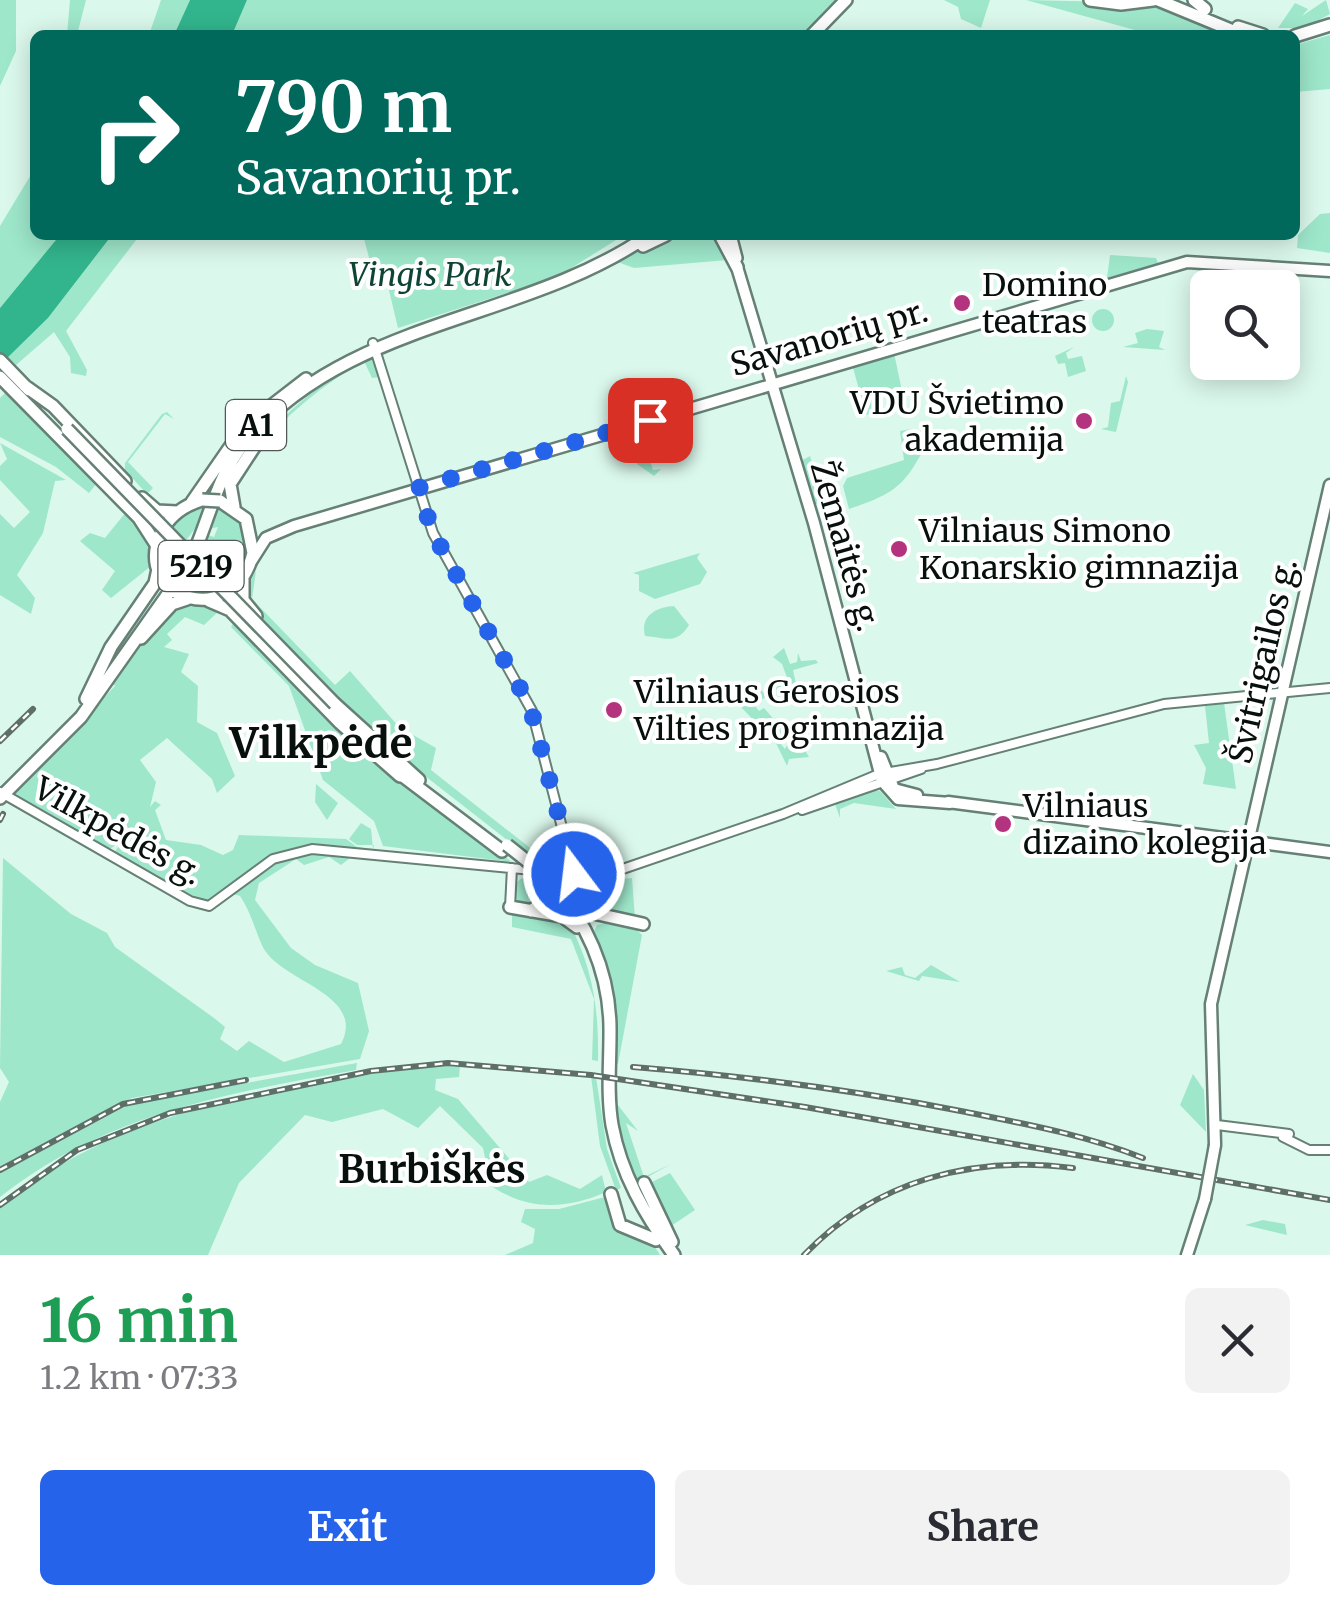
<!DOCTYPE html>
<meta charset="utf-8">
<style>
:root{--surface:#fff;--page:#f2f2f3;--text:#2b2b33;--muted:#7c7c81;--accent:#2563eb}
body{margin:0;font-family:Merriweather,serif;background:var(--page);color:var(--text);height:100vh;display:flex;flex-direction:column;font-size:38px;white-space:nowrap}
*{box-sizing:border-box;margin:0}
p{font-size:32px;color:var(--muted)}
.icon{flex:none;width:55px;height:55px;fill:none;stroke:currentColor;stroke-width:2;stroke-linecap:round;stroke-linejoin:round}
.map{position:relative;height:1255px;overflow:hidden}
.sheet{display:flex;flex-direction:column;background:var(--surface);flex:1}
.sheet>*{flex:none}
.guide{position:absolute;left:30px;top:30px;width:1270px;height:210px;border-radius:15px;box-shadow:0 5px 25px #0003;background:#00695c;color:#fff;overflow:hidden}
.fabs{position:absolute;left:1190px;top:270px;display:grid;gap:20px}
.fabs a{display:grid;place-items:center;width:110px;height:110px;border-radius:15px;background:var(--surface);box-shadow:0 5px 25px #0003;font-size:50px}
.pin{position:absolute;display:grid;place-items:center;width:85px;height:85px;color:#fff;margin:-42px;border-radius:20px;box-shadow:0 5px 15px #0006}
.me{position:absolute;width:110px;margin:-55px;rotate:345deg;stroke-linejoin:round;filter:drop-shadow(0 0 8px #0008)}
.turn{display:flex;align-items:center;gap:35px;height:210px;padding:0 40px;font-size:45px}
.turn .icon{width:130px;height:130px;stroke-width:2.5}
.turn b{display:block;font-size:70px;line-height:85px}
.round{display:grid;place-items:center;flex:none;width:105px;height:105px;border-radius:15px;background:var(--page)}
.headline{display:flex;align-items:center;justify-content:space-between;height:170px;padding:0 40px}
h1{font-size:60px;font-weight:700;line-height:75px;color:#1e9e55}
.button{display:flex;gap:20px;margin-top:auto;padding:20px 40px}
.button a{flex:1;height:115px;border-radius:15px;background:var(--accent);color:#fff;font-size:40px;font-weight:700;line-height:115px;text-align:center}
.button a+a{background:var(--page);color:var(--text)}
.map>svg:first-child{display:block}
.green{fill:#9ee7cb}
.water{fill:#32b58d}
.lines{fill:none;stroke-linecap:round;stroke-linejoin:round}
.secondary-casing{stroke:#668075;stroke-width:12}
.primary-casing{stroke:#668075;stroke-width:15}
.trunk-casing{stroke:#668075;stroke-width:16}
.secondary{stroke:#fff;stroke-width:8}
.primary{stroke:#fff;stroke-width:10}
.trunk{stroke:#fff;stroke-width:11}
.rail-casing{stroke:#5e6f68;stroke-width:6}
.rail{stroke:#fff;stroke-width:2.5;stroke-dasharray:8;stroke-linecap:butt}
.primary-bridge-casing{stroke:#668075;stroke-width:15;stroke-linecap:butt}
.trunk-bridge-casing{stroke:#668075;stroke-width:16;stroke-linecap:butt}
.primary-bridge{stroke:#fff;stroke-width:10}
.trunk-bridge{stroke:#fff;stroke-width:11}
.route{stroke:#2563eb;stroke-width:18;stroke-dasharray:0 32.4}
.poi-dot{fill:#b4337e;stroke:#fff;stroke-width:4}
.labels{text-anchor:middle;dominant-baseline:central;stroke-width:8;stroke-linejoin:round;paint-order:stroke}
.shield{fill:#fff;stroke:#515855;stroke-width:2.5}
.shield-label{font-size:30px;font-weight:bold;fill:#07100c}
.park-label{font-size:32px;font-style:italic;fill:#0f4534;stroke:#fff}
.poi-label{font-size:32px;fill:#07100c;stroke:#fff;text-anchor:start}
.street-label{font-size:32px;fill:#07100c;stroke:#fff}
.quarter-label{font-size:38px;font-weight:bold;fill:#07100c;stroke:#fff}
.district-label{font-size:42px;font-weight:bold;fill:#07100c;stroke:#fff}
</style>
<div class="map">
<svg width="1330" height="1255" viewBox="0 0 1330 1255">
<rect width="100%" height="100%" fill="#dbf8ec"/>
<!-- green -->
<path class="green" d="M 0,0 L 16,0 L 16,51 L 0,86 Z
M 70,0 L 86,0 L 77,35 L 67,35 Z
M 161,0 L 190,0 L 174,35 L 149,35 Z
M 247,0 L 838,0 L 807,35 L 232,35 Z
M 944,0 L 990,0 L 981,28 L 961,19 L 958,7 Z
M 1026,0 L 1158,3 L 1234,35 L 1153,35 Z
M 1326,0 L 1330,14 L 1304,28 L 1263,28 L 1278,28 L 1295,3 L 1308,9 L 1302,16 Z
M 1330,35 L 1330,89 L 1295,92 L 1295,45 Z
M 35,168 L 35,235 L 60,235 L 0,308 L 0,226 Z
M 1330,213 L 1330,253 L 1297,248 L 1298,235 L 1320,214 Z
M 112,235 L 140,235 L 66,331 L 87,370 L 86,376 L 71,373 L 70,357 L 54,332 L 16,365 L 8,357 L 48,318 Z
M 363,235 L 624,235 L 557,277 L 398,328 L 387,282 L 376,284 Z
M 671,235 L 717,235 L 727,260 L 634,268 L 615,261 Z
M 1110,255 L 1156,258 L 1158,263 L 1107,278 Z
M1092 320a11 11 0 1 1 22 0a11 11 0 1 1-22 0Z
M 1147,329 L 1164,331 L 1159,347 L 1165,350 L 1123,347 L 1138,343 L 1135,333 Z
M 1074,347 L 1066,353 L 1068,359 L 1082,356 L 1086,371 L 1068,377 L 1065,363 L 1058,364 L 1055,356 Z
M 894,353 L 902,391 L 876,398 L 879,411 L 866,415 L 852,364 Z
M 369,356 L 375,358 L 379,377 L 372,378 L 364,361 C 322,385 286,415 255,452 C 284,409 325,381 369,356 Z
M 1126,376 L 1128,382 L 1116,432 L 1101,429 L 1108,427 L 1111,403 L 1120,401 Z
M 8,390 L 97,483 L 89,493 L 56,467 L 0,437 L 0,398 Z
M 167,412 L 174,419 L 165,414 L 128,462 L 153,488 L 147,494 L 125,470 L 125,463 L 162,414 Z
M 911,429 L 933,433 C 906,481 904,491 849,509 L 843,486 L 847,478 L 904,460 L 900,431 Z
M 651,433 L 654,441 L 644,441 L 653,470 L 661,469 L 654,476 L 637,464 L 643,435 Z
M 0,443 L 66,480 L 55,481 L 43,533 L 17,575 L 35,598 L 31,614 L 0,595 L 0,514 L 14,528 L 30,512 L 0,480 L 0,466 L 7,459 Z
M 810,456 L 820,489 L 816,490 L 818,498 L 840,499 L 813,505 L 799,462 Z
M 205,505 L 198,525 L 183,544 L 168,528 L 184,512 Z
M 214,505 L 236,516 L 250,544 L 239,578 L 226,588 L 201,563 L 208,553 L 203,548 L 205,534 L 214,537 L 218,527 L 209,529 Z
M 126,512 L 147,535 L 151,566 L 111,598 L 102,590 L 115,571 L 80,541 L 90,533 L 105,538 Z
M 163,538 L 182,558 L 171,576 L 181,582 L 194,570 L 216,593 C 180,601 156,572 163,538 Z
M 700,553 L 697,558 L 707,572 L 700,584 L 655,599 L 639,591 L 639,575 L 633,573 Z
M 256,571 L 252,599 L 335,685 L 350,671 L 399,727 L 436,748 L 431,770 L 539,855 L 569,866 L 539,865 L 388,747 L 249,606 L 245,588 Z
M 203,602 L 220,610 L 204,625 L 185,617 L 167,634 L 172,640 L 164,647 L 189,654 L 181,672 L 198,686 L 197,722 L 217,733 L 235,776 L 217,793 L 212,779 L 167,738 L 140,760 L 156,782 L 150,807 L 155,801 L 161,805 L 155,810 L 166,840 L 201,845 L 223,855 L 233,850 L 239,835 L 346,839 L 357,847 L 373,849 L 374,845 L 357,845 L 349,839 L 361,823 L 371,829 L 373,849 C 339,853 304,839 270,856 C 245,867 232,898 205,902 L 114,853 L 118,847 L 155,863 L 158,856 L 125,839 L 107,851 L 15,798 L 13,792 L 115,686 L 112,683 L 150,632 L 179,603 Z
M 674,606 L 689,625 C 676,646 664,637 645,636 C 640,616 656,607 674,606 Z
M 235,620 L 392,775 L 512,862 L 383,846 L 374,821 L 323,780 L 289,686 L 231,627 Z
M 784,648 L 790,664 L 797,662 L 798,653 L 801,661 L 816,660 L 818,663 L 793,670 L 798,693 L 781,705 L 769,691 L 780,678 L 783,682 L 788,680 L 782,664 L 773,657 Z
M 756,684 L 767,697 L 753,703 L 759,711 L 764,708 L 789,737 L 782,737 L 780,743 L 785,749 L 790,739 L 795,744 L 799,740 L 809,757 L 789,759 L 787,766 L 777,745 L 742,708 L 740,703 Z
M 1224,703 L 1236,789 L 1203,784 L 1206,768 L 1194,745 L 1209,743 L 1205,706 Z
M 316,784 L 338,803 L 327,820 L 315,802 Z
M 871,790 L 880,791 L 896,809 L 854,803 L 840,809 L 840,818 L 835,804 Z
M 315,851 L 354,855 L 341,865 L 329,857 L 304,865 L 296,859 L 259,883 L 255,900 L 291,948 L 315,965 L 358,983 L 369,1031 L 360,1059 L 132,1098 L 0,1167 L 0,1102 L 9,1082 L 0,1068 L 3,858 L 71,914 L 107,933 L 115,947 L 214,1018 L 225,1027 L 220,1039 L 237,1051 L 249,1041 L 284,1062 L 341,1044 C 366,996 288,983 266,952 C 258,941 252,913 240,896 L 233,894 L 268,864 Z
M514 891a14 14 0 1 1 28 0a14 14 0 1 1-28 0Z
M 632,878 L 635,918 L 582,912 L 554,879 L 586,882 Z
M 512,912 L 569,923 C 593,968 599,1010 598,1061 L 592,1060 L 594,999 L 571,939 L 512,927 Z
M 605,923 L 634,927 L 642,935 L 618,1064 L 613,1063 L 593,934 L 597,925 Z
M 931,965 L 960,982 L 922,976 L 919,981 L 886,971 L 902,967 L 905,975 L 915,978 Z
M 357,1063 L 356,1070 C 228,1093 105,1114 0,1197 L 0,1173 L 130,1104 Z
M 445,1065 L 460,1066 L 459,1077 L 436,1079 L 435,1090 L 458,1099 L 529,1182 L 547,1175 L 580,1189 L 602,1175 L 606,1192 C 559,1213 517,1209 478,1176 L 487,1167 L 483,1148 L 440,1106 L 418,1128 L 383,1109 L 332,1122 L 305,1115 L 239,1183 L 208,1255 L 0,1255 L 0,1208 C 92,1130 200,1104 316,1084 C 359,1077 401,1067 445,1065 Z
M 1193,1074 L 1204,1090 L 1206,1132 L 1180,1105 Z
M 591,1076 L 596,1077 L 607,1149 L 621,1188 L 616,1190 L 600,1146 Z
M 613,1079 L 617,1080 L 618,1105 L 638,1131 L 626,1123 L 644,1177 L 671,1164 L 635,1184 C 621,1149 616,1116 613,1079 Z
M 434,1158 L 445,1179 L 441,1184 L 420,1179 L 419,1160 Z
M 670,1173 L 695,1210 L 671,1226 L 648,1184 Z
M 605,1197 L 616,1224 L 648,1236 L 660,1255 L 505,1255 L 533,1243 L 535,1229 L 521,1222 L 525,1209 L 559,1209 Z
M 1263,1220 L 1285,1224 L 1287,1235 L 1245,1225 Z"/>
<!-- water -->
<path class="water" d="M 190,0 L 247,0 L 232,35 L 174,35 Z
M 60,235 L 112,235 L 48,318 L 0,365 L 0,308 Z"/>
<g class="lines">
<!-- secondary casing -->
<g class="secondary-casing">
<path id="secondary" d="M 373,343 L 433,533 L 532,711 L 574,874
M 0,792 L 190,901 L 209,906 L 273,859 L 312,849 L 574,874 L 611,873 L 783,814 L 879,774 L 937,764 L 1164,704 L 1330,688
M 802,810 L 921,769
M 510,907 L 512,868
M 1217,1125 L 1289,1134
M 1283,1137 L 1309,1150 L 1330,1150"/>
</g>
<!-- primary casing -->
<g class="primary-casing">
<path id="primary" d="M 737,267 L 814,523 L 882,781 L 898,799 L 950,803
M 252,560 L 266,538 L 294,526 L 1187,262 L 1330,271
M 881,757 L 894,789 L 917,795
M 948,802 L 1330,852
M 1215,1145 L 1211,1004 L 1330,485
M 1187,1255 L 1205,1199"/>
</g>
<!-- trunk casing -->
<g class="trunk-casing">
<path id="trunk" d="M 1090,0 L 1121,4 L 1153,0
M 1158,0 L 1243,35
M 1194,0 L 1205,9
M 1238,27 L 1263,35
M 812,35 L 846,0
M 1295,36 L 1330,25
M 720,235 L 737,267
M 730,235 L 736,258
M 643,246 L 666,235
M 0,360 L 29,390
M 0,377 L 139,518 L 157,546
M 25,386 L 53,406 L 125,481
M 142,498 L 157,511 L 177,512
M 202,500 C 185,505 169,516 161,533 C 131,599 234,632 253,553 L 246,519 L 220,501
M 192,502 L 244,427 L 306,379
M 234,507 L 230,484 L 264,432
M 243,579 L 243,600 L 256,616
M 179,581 C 207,538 211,484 244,443 C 348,318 522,323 649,235
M 209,601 L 230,610 L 340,723 L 400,776
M 141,638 L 172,604 L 187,599
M 86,699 L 111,647 L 155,583 L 158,569
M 335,704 L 419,780
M 395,770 L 502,851
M 0,798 L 81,717 L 170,591
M 551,880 C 588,924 611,976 610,1034 C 610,1065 607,1094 612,1125 C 621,1174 645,1215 674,1255
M 510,907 L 562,916 L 577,927
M 575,909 L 643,924
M 531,911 L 547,899 L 544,883
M 644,1183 L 672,1242
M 611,1194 L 620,1225 L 656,1240"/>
</g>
<!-- secondary -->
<use href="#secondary" class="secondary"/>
<!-- primary -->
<use href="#primary" class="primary"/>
<!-- trunk -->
<use href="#trunk" class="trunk"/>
<!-- rail casing -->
<g class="rail-casing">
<path id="rail" d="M 0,741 L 33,709
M 0,820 L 3,814
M 633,1067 C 745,1076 855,1090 966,1112 C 1026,1124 1085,1135 1143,1158
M 0,1170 L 123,1104 L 246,1080
M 0,1205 L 77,1150 L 170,1113 L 371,1071 L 448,1063 L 591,1075 L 805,1107 L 1330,1200
M 804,1255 C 876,1180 973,1155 1073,1168"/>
</g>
<!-- rail -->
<use href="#rail" class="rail"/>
<!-- primary-bridge casing -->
<g class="primary-bridge-casing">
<path id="primary-bridge" d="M 1205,1199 L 1215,1145"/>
</g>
<!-- trunk-bridge casing -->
<g class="trunk-bridge-casing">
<path id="trunk-bridge" d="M 67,429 L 335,704
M 202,500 L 220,501
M 507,845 L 551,880"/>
</g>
<!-- primary-bridge -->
<use href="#primary-bridge" class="primary-bridge"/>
<!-- trunk-bridge -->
<use href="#trunk-bridge" class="trunk-bridge"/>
</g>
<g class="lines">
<!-- route -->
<path class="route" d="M 574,874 L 530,706 L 433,533 L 418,488 L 650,420"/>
</g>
<!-- markers -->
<g class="poi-dot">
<circle cx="962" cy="303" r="10"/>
<circle cx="1084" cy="421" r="10"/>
<circle cx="899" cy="549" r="10"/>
<circle cx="614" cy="710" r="10"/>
<circle cx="1003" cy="824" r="10"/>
</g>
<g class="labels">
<!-- shield labels -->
<g class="shield">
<rect x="226" y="400" width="60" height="50" rx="8"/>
<rect x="158.5" y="541" width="85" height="50" rx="8"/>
</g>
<g class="shield-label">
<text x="256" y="425">A1</text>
<text x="201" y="566">5219</text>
</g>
<!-- park labels -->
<g class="park-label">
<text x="430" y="275">Vingis Park</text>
</g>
<!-- poi labels -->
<g class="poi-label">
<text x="982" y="285">Domino<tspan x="982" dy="37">teatras</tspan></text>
<text x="1064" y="403" text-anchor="end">VDU Švietimo<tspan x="1064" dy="37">akademija</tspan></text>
<text x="919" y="531">Vilniaus Simono<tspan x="919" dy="37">Konarskio gimnazija</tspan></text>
<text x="634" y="692">Vilniaus Gerosios<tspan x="634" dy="37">Vilties progimnazija</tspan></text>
<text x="1023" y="806">Vilniaus<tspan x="1023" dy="37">dizaino kolegija</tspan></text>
</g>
<!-- street labels -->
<g class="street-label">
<text transform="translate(829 338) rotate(-16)">Savanorių pr.</text>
<text transform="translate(845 546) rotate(74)">Žemaitės g.</text>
<text transform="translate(1263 661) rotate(-77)">Švitrigailos g.</text>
<text transform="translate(118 831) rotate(29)">Vilkpėdės g.</text>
</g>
<!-- quarter labels -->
<g class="quarter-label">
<text x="432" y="1169">Burbiškės</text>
</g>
<!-- district labels -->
<g class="district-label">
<text x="321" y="743">Vilkpėdė</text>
</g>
</g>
</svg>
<div class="fabs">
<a><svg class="icon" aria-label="search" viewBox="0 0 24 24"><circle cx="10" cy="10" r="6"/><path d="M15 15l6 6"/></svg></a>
</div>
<div class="pin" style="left:650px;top:420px;background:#d93025"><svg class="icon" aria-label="arrive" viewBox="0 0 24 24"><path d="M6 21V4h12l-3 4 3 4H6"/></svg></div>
<svg class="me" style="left:574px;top:874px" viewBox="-20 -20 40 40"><circle r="17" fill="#2563eb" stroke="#fff" stroke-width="3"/><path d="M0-11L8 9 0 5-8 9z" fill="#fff"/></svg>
<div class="guide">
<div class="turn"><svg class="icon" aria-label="right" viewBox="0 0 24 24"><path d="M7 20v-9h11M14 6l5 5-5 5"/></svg><div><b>790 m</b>Savanorių pr.</div></div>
</div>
</div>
<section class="sheet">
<div class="headline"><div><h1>16 min</h1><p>1.2 km · 07:33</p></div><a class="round"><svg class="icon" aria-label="close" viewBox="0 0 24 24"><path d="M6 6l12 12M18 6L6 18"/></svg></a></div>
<div class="button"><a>Exit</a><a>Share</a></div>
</section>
